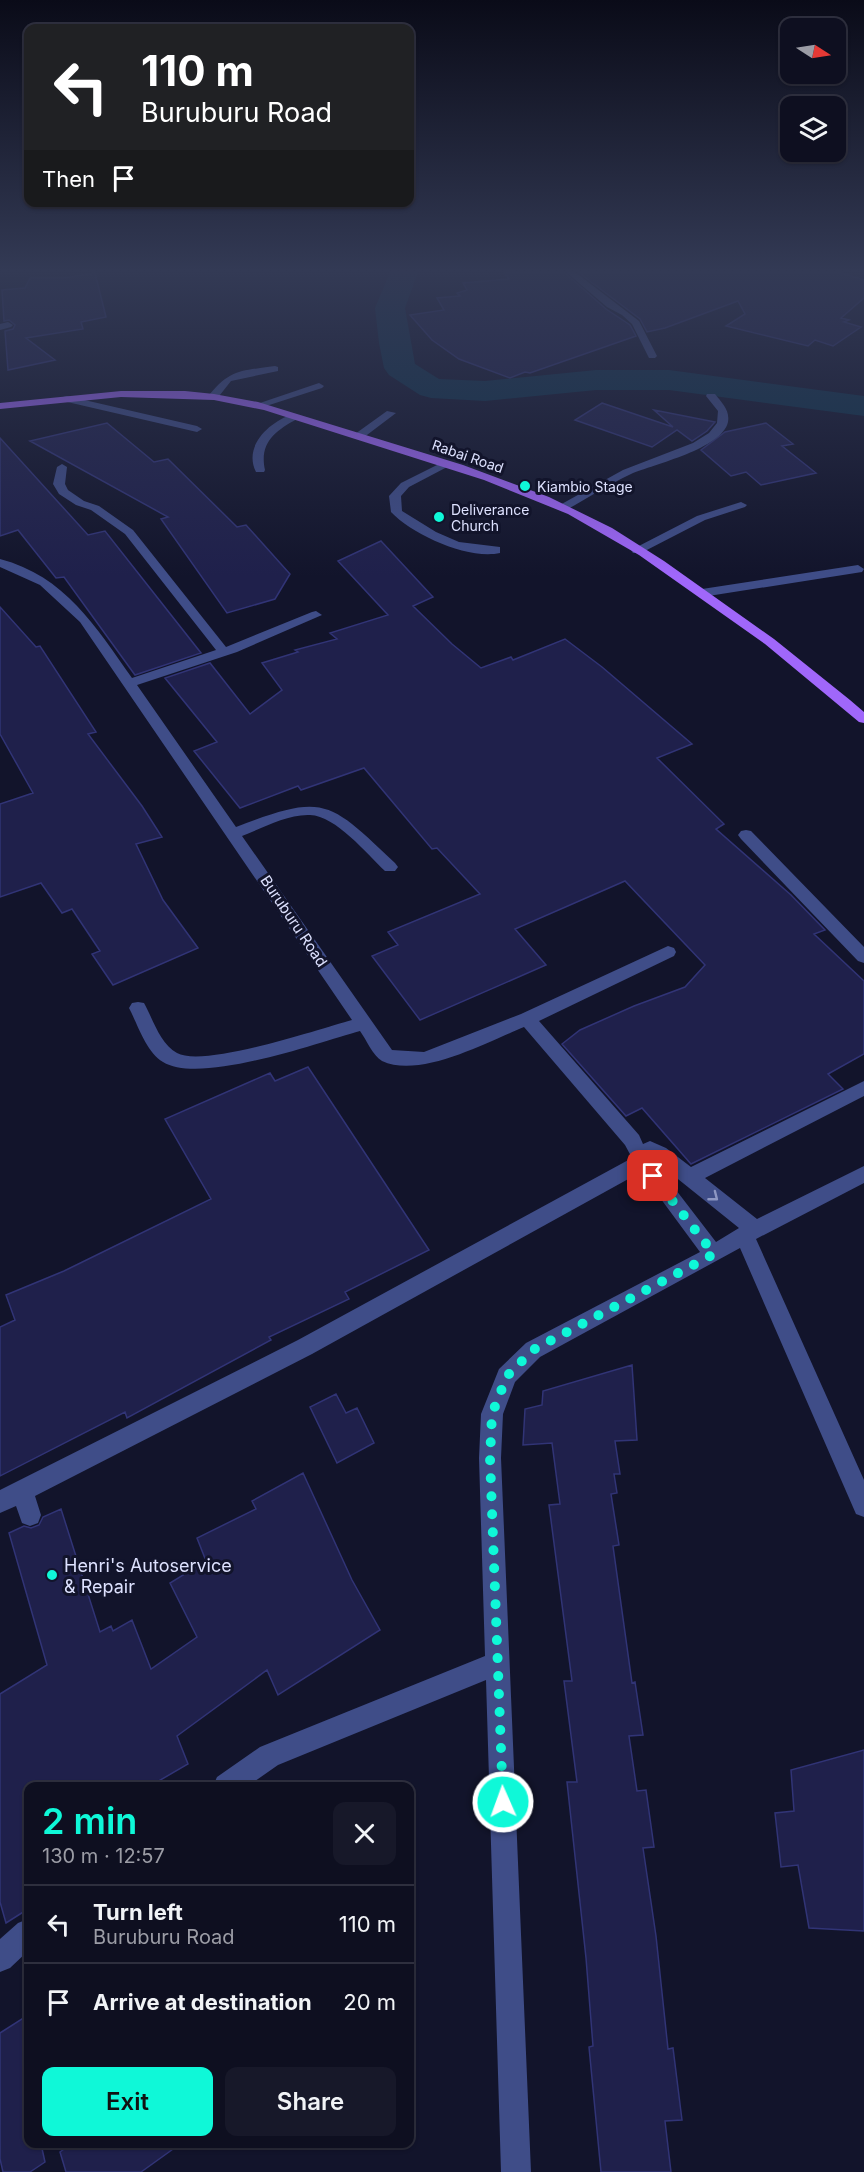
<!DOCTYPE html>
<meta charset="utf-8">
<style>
:root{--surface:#0e0f20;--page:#171829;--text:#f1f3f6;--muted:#9b9ca5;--line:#2e2f3e;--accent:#0ff8d8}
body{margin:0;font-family:Inter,sans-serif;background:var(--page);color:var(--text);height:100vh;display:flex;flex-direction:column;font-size:22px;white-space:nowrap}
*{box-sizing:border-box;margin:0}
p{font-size:20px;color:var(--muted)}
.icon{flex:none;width:33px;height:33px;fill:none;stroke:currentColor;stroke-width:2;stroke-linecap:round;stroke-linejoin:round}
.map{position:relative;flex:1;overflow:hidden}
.sheet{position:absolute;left:24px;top:1782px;width:390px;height:366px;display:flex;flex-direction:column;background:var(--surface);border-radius:12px;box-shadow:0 2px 4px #0004,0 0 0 2px var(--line)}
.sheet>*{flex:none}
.top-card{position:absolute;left:24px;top:24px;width:390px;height:183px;border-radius:12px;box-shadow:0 2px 4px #0004,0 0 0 2px var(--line);background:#202124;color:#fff;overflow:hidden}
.needle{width:39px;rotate:102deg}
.fabs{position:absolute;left:780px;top:18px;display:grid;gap:12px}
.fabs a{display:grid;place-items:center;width:66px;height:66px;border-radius:12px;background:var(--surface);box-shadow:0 2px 4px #0004,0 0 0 2px var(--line);font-size:30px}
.pin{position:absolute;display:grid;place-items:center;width:51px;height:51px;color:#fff;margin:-26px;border-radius:12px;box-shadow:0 3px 9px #0006}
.me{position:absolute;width:66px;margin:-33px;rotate:358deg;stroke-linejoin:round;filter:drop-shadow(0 0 4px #0008)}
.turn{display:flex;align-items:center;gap:21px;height:126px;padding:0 18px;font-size:27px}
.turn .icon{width:78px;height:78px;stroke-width:2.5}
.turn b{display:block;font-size:42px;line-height:51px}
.then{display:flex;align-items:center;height:57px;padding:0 18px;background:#0003;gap:12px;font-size:22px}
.round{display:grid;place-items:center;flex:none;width:63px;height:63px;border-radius:12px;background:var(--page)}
.head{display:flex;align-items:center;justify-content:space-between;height:102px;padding:0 18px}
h1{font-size:36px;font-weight:600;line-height:45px;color:var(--accent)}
.cta{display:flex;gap:12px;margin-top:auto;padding:12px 18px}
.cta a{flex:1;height:69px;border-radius:12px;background:var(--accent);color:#111;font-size:24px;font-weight:600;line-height:69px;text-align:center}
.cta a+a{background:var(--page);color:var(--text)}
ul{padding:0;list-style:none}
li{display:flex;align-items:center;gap:18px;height:78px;padding:0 18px;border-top:2px solid var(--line)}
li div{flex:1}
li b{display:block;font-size:22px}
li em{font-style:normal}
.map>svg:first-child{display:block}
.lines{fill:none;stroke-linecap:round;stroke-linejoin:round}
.river{fill:#0d3149;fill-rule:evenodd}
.building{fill:#1f204b;stroke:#313476;stroke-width:1.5}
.minor{fill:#3f4d88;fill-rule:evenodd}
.major{fill:#a067fa;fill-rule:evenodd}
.oneway{stroke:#8e97c3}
.route{stroke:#0ff8d8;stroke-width:10;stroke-dasharray:0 18}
.poi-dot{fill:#0ff8d8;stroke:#12142b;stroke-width:2}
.labels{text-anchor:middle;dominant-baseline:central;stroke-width:6;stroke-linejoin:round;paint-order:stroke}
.far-street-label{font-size:14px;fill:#dde1fe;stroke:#12142b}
.far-poi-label{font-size:14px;fill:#dde1fe;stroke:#12142b;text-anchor:start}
.street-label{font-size:15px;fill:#dde1fe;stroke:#12142b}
.near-poi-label{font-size:18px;fill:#dde1fe;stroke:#12142b;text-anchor:start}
</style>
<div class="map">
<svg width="864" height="2172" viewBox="0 0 864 2172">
<rect width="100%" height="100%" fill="#12142b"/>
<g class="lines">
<!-- river -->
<path class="river" d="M 390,272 L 418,272 L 405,308 L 415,364 L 439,379 L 485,381 L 596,370 L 669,370 L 864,396 L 864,416 L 669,390 L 596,390 L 485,401 L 431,398 L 420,395 L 389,375 L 384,368 L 379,343 L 375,308 Z"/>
</g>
<!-- building -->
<path class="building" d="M 504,272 L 564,272 L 606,309 L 630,325 L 636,336 L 530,373 L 525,372 L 510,378 L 459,359 L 432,340 L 410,315 L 444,310 L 437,298 L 460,296 L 457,293 L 467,290 L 463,283 L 509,279 Z
M 578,272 L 838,272 L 864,280 L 864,298 L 841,318 L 849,320 L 844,322 L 861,327 L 833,346 L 815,340 L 808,346 L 726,326 L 745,314 L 738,301 L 665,328 L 647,332 L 640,319 Z
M 95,273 L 106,317 L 81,322 L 83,329 L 26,338 L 55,360 L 8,370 L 5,331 L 13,329 L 15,325 L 9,320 L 4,321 L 2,290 L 25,288 L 30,278 L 64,278 Z
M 602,403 L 673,427 L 654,410 L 715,422 L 707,431 L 692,441 L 677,430 L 652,447 L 575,420 Z
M 107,423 L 154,462 L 168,459 L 237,527 L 246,525 L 290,574 L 275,599 L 227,613 L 161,519 L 168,517 L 30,441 Z
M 766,423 L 793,444 L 782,446 L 816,473 L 761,485 L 746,472 L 731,476 L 701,450 L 725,432 Z
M 0,438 L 88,535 L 105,531 L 201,653 L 135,675 L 64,577 L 56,578 L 18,530 L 0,536 Z
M 381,541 L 433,597 L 413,606 L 452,644 L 481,668 L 511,657 L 513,660 L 565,639 L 602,667 L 692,744 L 657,758 L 724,824 L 716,829 L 791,895 L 825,930 L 814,934 L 864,981 L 864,1054 L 828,1074 L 843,1089 L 691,1164 L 642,1108 L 626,1116 L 562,1044 L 580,1030 L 634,1006 L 685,987 L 705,965 L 625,881 L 515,929 L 546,965 L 420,1020 L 372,956 L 398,945 L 388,932 L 480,894 L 437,848 L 432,849 L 364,768 L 301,790 L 298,786 L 240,808 L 194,751 L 217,742 L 165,678 L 210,663 L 250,714 L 282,690 L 262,663 L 298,652 L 295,650 L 337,639 L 330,633 L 388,615 L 338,561 Z
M 0,607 L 36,647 L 40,646 L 96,732 L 88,734 L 142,806 L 162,837 L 136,844 L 163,900 L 198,948 L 113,985 L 92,954 L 100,951 L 72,909 L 62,913 L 41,883 L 0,897 L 0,804 L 33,793 L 0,734 Z
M 308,1067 L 429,1250 L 345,1292 L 349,1299 L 269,1337 L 271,1340 L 127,1418 L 125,1412 L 0,1476 L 0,1327 L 15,1320 L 6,1295 L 64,1271 L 211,1199 L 165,1119 L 270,1073 L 275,1081 Z
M 632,1365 L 637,1440 L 615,1441 L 620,1474 L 614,1474 L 617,1493 L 611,1494 L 619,1545 L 613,1546 L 632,1683 L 635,1682 L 643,1735 L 629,1736 L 637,1791 L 646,1790 L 654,1847 L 643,1848 L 656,1936 L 668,2049 L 673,2048 L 682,2120 L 665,2121 L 671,2172 L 601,2172 L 589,2047 L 593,2046 L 586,1958 L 567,1782 L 577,1782 L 564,1681 L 572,1681 L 549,1505 L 560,1504 L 552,1443 L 523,1445 L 525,1409 L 542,1405 L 543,1391 Z
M 336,1394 L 346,1413 L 357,1408 L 374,1443 L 337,1463 L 310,1407 Z
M 303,1473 L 352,1580 L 380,1630 L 278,1695 L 267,1670 L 177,1736 L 188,1764 L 150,1786 L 28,1786 L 28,1909 L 6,1923 L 0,1902 L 0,1694 L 47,1665 L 9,1533 L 24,1526 L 31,1528 L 39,1525 L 43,1517 L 61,1509 L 100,1632 L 111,1626 L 113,1631 L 132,1620 L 151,1669 L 197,1637 L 170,1583 L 206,1561 L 197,1538 L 256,1509 L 252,1501 Z
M 864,1750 L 864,1931 L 809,1928 L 798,1865 L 781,1867 L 775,1813 L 794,1811 L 791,1770 Z
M 28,2015 L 28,2144 L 41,2144 L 45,2162 L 30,2172 L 3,2172 L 0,2159 L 0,2033 Z
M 71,2144 L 180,2144 L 141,2172 L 66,2172 L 60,2152 Z"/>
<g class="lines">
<!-- minor -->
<path class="minor" d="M 566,272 L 575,272 L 639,321 L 657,356 L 655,358 L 649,358 L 632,324 L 622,315 L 607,307 Z
M 8,322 L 13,325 L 11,327 L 0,330 L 0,324 Z
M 275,366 L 278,367 L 278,371 L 231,381 L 216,400 L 207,398 C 229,369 241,371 275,366 Z
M 319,383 L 324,386 L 322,388 L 260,408 L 251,406 Z
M 707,394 L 715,394 C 722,403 730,410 728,422 C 722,449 654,464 631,474 C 609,484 588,498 566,510 L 558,510 L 558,506 L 623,470 L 693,443 L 709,433 L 717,423 L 718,411 L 706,396 Z
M 67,396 L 197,426 L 202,429 L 197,432 L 63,401 L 63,397 Z
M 387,411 L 396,413 L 363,438 L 355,438 L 355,434 Z
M 293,414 L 297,415 L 297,419 C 275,431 259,443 265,470 L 264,472 L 256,472 C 243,446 269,422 293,414 Z
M 445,461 L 449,462 L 449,466 L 409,487 L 401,496 L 402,511 L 436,532 L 459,542 L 500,547 L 500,553 C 468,560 413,535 391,512 L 389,496 L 401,483 Z
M 62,464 L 67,467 L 65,484 L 68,490 L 84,501 L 99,506 L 133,530 L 226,647 L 312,612 L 316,611 L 322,615 L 237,652 L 137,685 L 236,827 C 325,793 328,800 395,863 L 398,867 L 395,871 L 385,871 C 366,853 336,816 310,815 C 287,814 263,828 242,836 L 392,1050 L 424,1052 L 521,1014 L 668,946 L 674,948 L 676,952 L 674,956 L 539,1021 L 639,1135 L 643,1144 L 650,1141 L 666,1148 L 691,1167 L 864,1081 L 864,1096 L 705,1178 L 757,1219 L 864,1166 L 864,1183 L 756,1239 L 864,1480 L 864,1517 L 856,1514 L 740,1248 L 540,1357 L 515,1382 L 503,1414 L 501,1458 L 531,2172 L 501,2172 L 486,1680 L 278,1765 L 248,1786 L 213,1786 L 217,1777 L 260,1747 L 485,1656 L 479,1458 L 481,1414 L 499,1369 L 526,1343 L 700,1252 L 641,1172 L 312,1354 L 35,1496 L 41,1515 L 38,1523 L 30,1526 L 22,1523 L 16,1506 L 0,1513 L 0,1490 L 298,1340 L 632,1158 L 625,1145 L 524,1027 C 487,1042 420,1079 382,1061 C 373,1056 366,1039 360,1031 C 317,1043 200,1085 163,1062 C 146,1052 138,1025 129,1008 L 132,1003 L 138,1002 L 144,1003 C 153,1019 160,1044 177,1053 C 204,1068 319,1029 352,1020 L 80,622 L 40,585 L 0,567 L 0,559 C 65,576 96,627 132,678 L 216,650 L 125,534 L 91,510 L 76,505 L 59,494 L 53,484 L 57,467 ZM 658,1163 L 739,1228 L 716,1242 L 656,1164 Z
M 741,502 L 747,505 L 745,507 L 705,520 L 641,553 L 633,553 L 631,550 L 697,516 Z
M 858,565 L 864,569 L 862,572 L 702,597 L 696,593 L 702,589 Z
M 746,830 L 751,831 L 864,947 L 864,963 L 858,961 L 741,839 L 738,835 L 741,831 Z
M 28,1919 L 28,1951 L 10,1968 L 0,1972 L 0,1939 L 18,1923 Z"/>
<!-- major -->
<path class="major" d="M 121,391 L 185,391 L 214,394 L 258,402 L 463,465 L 549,497 L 612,528 L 664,561 L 774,639 L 850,700 L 864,712 L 864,723 L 859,722 L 765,644 L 639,555 L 568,514 L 484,480 L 264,410 L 214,400 L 121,397 L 0,409 L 0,403 Z"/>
</g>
<!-- one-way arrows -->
<defs><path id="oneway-chevron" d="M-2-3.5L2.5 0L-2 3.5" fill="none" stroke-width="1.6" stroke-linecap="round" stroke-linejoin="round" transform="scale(1.5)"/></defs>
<use class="oneway" href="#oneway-chevron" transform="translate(714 1197) rotate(38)"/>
<!-- sky -->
<linearGradient id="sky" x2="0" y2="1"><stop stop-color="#0a0b18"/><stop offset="0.47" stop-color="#333a55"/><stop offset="1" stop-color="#333a55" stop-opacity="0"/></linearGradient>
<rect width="864" height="576" fill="url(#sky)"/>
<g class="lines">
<!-- route -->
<path class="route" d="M 503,1802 L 490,1458 L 492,1414 L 507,1376 L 533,1350 L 714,1254 L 653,1176"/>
</g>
<!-- markers -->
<g class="poi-dot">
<circle cx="525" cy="486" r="6"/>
<circle cx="439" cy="517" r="6"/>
<circle cx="52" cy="1575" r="6"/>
</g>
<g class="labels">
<!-- far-street labels -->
<g class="far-street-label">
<text transform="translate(468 456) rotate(19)">Rabai Road</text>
</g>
<!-- far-poi labels -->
<g class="far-poi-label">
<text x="537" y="486">Kiambio Stage</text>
<text x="451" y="509">Deliverance<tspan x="451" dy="16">Church</tspan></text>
</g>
<!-- street labels -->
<g class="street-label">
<text transform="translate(294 921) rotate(56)">Buruburu Road</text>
</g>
<!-- near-poi labels -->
<g class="near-poi-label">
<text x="64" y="1565">Henri's Autoservice<tspan x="64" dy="21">&amp; Repair</tspan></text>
</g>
</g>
</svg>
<div class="fabs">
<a><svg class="needle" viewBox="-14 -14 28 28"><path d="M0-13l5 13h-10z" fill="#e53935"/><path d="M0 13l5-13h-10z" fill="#9b9ca5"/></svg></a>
<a><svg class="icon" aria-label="layers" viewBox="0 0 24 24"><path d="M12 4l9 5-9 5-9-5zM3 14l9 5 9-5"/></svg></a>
</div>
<div class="pin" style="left:653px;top:1176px;background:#d93025"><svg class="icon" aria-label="arrive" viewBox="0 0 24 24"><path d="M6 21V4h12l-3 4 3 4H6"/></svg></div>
<svg class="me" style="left:503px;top:1802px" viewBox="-20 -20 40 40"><circle r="17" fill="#0ff8d8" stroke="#fff" stroke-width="3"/><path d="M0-11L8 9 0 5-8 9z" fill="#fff"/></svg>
<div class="top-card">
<div class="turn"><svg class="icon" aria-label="left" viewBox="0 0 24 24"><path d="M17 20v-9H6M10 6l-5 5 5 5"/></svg><div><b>110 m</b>Buruburu Road</div></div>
<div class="then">Then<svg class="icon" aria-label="arrive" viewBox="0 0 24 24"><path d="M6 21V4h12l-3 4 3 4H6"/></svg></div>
</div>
<section class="sheet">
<div class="head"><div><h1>2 min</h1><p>130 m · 12:57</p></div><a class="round"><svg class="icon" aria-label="close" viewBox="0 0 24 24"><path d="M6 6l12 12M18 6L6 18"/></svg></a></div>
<ul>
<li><svg class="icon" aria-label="left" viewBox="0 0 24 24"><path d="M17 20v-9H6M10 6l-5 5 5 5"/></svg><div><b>Turn left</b><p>Buruburu Road</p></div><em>110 m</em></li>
<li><svg class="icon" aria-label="arrive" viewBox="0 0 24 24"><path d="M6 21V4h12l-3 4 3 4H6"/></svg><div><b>Arrive at destination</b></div><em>20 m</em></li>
</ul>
<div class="cta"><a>Exit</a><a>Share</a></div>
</section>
</div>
